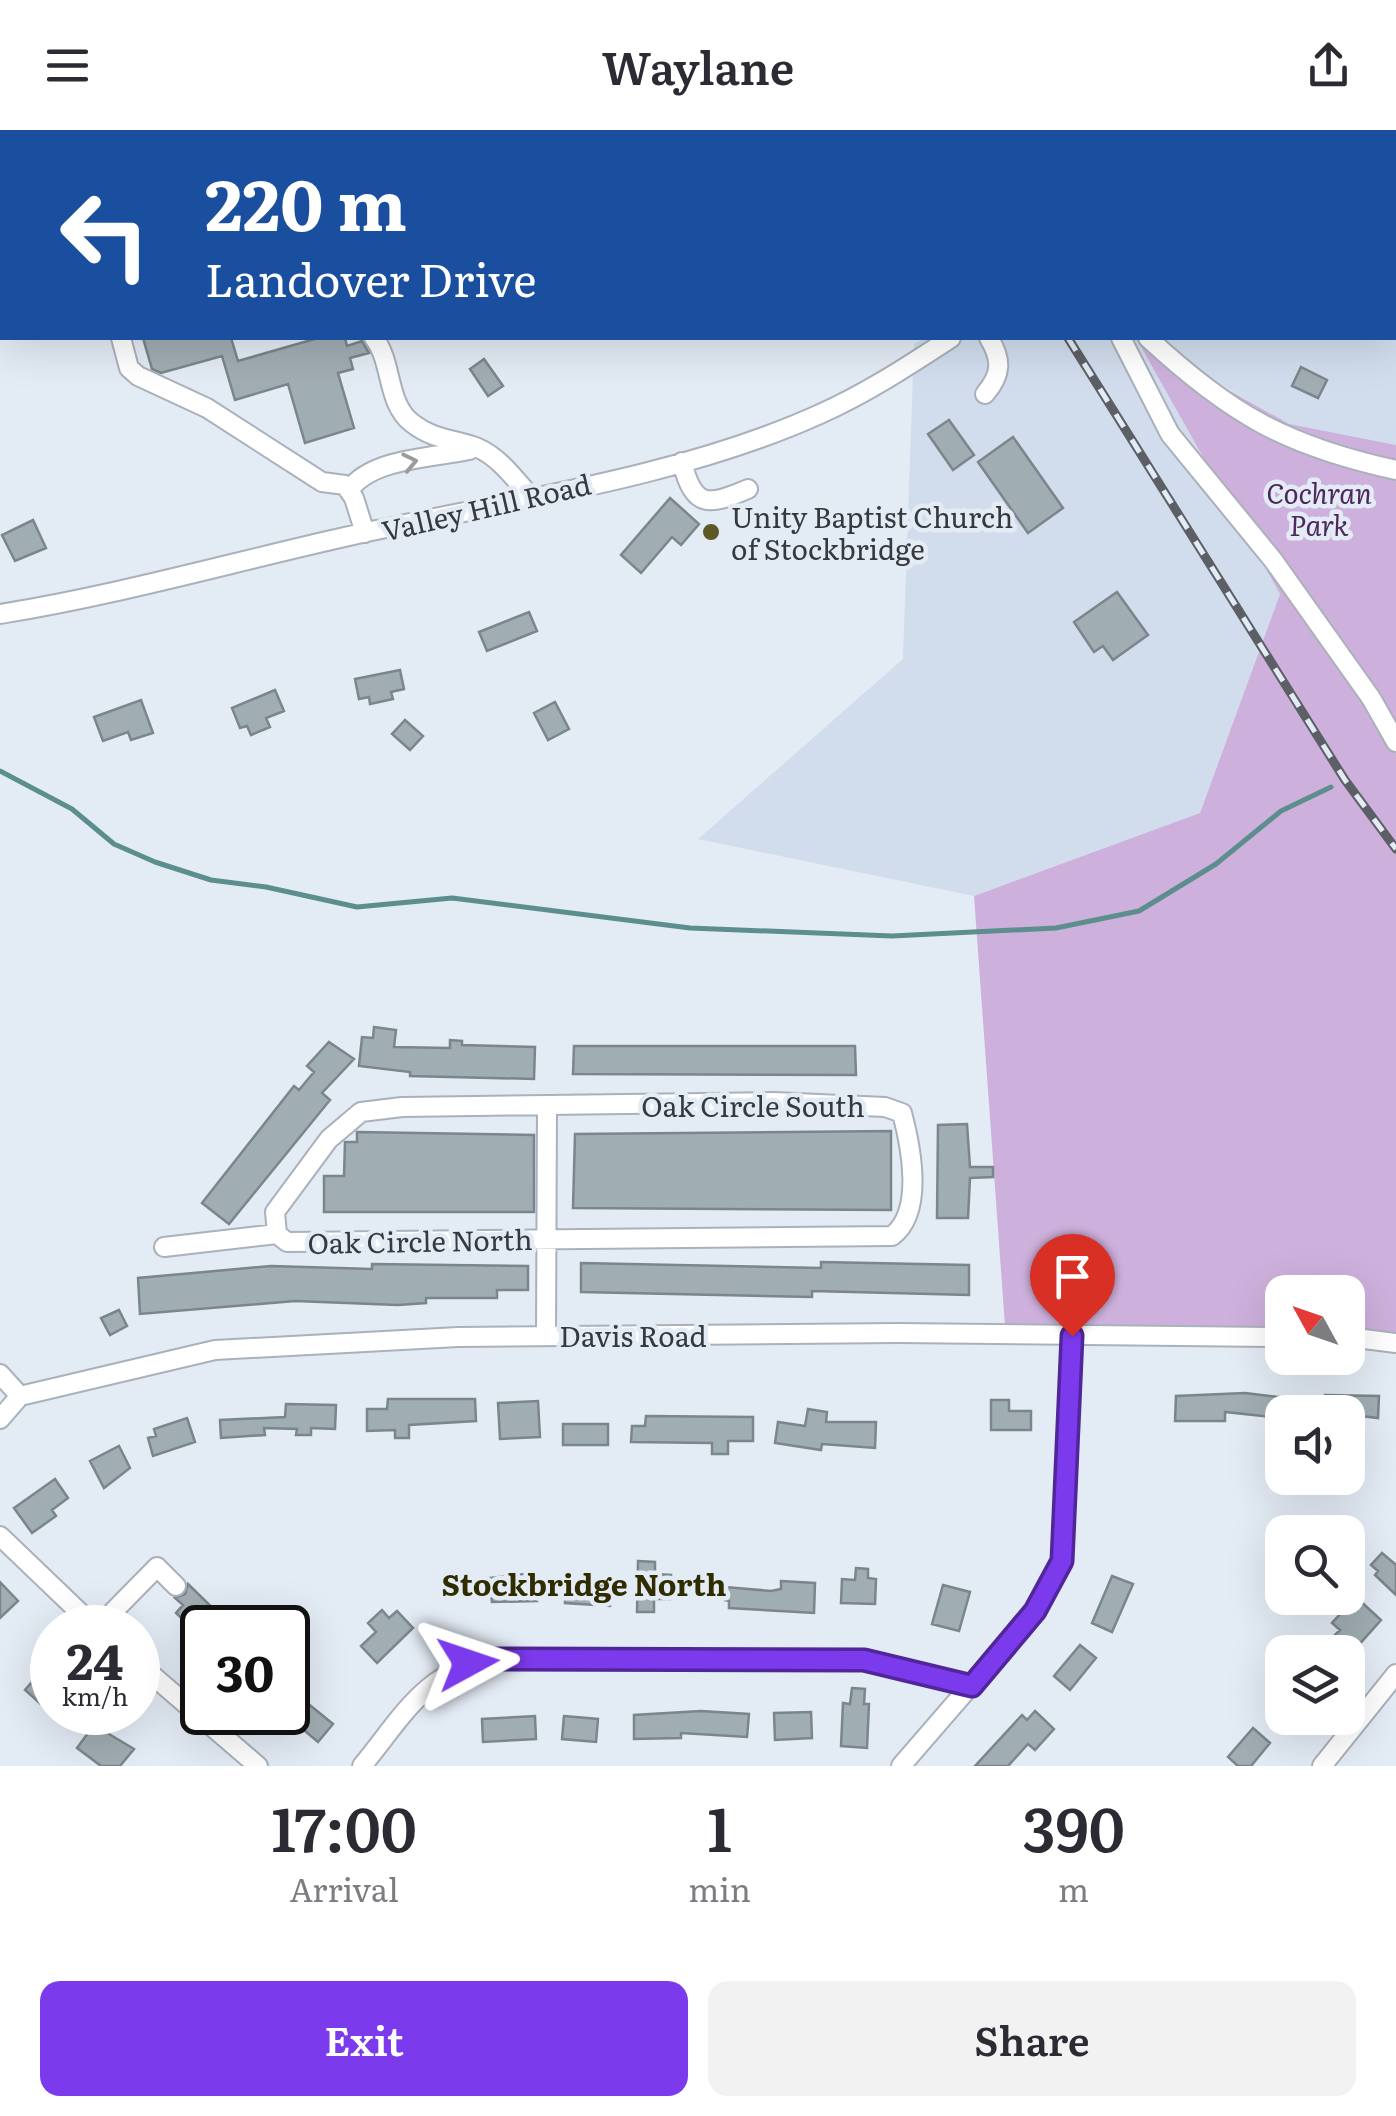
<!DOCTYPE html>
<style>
:root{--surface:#fff;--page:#f2f2f3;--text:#2b2b33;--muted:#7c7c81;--accent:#7c3aed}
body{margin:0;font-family:Literata,serif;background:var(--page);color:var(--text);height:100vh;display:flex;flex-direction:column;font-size:38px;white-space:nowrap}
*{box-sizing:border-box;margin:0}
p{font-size:32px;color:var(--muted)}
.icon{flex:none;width:55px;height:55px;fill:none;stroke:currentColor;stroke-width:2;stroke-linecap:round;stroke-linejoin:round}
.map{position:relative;height:1636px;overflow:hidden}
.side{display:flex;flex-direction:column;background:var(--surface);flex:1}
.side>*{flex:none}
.top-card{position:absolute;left:0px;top:0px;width:1398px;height:210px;box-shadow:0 10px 40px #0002;background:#1a4fa0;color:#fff;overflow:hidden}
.needle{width:65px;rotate:310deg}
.tools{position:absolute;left:1265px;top:1145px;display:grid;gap:20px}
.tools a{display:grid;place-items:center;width:100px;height:100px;border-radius:20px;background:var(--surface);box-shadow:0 10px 40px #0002;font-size:50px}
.speed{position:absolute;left:30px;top:1475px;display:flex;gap:20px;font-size:50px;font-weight:700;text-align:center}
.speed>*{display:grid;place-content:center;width:130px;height:130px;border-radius:50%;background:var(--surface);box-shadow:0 10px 40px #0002;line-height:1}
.speed small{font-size:25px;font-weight:400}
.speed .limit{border:5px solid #111;border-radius:15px;background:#fff;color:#111}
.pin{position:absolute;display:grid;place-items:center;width:85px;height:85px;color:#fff;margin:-102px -42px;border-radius:50% 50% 50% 0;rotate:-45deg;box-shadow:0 0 10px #0007}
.pin .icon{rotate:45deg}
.me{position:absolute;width:110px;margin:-55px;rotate:85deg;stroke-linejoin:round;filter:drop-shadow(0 0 8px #0008)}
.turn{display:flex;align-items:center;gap:35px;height:210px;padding:0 40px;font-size:45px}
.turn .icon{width:130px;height:130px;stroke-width:2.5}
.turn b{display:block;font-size:70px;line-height:85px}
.eta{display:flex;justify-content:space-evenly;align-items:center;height:170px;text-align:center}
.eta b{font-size:60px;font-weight:600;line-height:70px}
.cta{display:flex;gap:20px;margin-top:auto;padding:20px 40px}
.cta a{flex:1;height:115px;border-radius:20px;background:var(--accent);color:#fff;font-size:40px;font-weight:600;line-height:115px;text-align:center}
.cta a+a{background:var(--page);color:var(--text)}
header{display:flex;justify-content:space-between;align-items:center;height:130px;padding:0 40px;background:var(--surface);font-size:45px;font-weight:600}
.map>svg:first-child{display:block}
.built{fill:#d1dded}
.green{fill:#ceb0dc}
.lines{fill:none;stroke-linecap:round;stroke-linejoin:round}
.stream{stroke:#5c8e8e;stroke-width:5}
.building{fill:#a0adb2;stroke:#7a868b;stroke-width:2.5}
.minor-casing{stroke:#aab1bb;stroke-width:22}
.minor{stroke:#fff;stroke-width:18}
.rail-casing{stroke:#5c6066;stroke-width:9}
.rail{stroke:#e3ebf5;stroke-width:5;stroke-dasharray:15;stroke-linecap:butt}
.oneway{stroke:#9a9c9e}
.route-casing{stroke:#51269a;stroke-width:25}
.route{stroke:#7c3aed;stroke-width:18}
.poi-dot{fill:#5e5825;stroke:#e3ebf5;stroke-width:4}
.labels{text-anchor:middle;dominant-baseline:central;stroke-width:9;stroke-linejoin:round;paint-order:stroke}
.park-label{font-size:28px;font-style:italic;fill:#4d275e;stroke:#e3ebf5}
.street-label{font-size:28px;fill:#36393d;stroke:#e3ebf5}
.poi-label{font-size:28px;fill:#36393d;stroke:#e3ebf5;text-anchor:start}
.neighbourhood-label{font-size:30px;font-weight:bold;fill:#302c01;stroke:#e3ebf5}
</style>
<header><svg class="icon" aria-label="menu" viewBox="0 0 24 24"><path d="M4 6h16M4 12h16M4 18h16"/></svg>Waylane<svg class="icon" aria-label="share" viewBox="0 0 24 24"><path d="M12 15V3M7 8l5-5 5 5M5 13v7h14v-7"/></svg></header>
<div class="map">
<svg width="1396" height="1636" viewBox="0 0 1396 1636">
<rect width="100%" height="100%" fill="#e3ebf5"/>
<!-- built -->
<path class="built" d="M 1331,0 L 1396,0 L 1396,315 L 1289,295 L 1143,208 L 1395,208 L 1395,2 L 1328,2 Z
M 924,208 L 1136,208 L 1280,464 L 1200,683 L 974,766 L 698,709 L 903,529 L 914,214 Z"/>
<!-- green -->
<path class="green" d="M 1136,208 L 1289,294 L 1396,315 L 1396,1208 L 1348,1206 L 1348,1162 L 1282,1162 L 1282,1204 L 1005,1196 L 974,766 L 1200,683 L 1280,464 Z"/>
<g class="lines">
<!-- stream -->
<path class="stream" d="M 1163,0 L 1168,2
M 1395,143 L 1396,144
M 0,641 L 72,679 L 114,714 L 155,732 L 211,750 L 266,757 L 357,777 L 452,768 L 690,798 L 892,806 L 1056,798 L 1139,781 L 1216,734 L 1281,681 L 1331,657"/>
</g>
<!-- building -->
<path class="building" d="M 143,208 L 231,208 L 238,231 L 318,208 L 345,208 L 347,216 L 362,211 L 369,223 L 350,228 L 353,239 L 338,243 L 354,298 L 305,313 L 288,254 L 235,270 L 222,226 L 161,243 L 152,239 Z
M 484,229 L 503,256 L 488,266 L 470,239 Z
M 1301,237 L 1327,250 L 1318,268 L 1292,256 Z
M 949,290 L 974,325 L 953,340 L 928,304 Z
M 1013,307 L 1063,378 L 1028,403 L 978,332 Z
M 670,368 L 699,394 L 681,415 L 672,407 L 641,443 L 621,425 Z
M 33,390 L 46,418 L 15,431 L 2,405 Z
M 1117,462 L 1148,505 L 1113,530 L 1103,516 L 1094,522 L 1074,492 Z
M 529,482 L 537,501 L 487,521 L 479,502 Z
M 400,540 L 404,559 L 391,562 L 393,569 L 370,574 L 369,567 L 359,569 L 355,549 Z
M 275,560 L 284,581 L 266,588 L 270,597 L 251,605 L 247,596 L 240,598 L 232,578 Z
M 141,570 L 153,603 L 131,610 L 128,602 L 103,611 L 94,587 Z
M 555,572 L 569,599 L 548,610 L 534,583 Z
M 405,590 L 423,606 L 410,620 L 392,604 Z
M 374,897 L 396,900 L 394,917 L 450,918 L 450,910 L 462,911 L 462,915 L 535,917 L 534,949 L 410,946 L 410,942 L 359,936 L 362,907 L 373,908 Z
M 329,912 L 354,929 L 322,963 L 330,970 L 229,1094 L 202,1073 L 294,956 L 299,960 L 314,942 L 307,936 Z
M 574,916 L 855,916 L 856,945 L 573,944 Z
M 967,994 L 970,1037 L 993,1037 L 993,1047 L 970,1048 L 968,1088 L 937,1088 L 938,995 Z
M 891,1001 L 891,1080 L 573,1078 L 575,1004 Z
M 357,1002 L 534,1005 L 534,1082 L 324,1082 L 324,1046 L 344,1046 L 345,1012 L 357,1012 Z
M 821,1132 L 969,1135 L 969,1165 L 812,1161 L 812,1167 L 581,1162 L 581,1133 L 821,1138 Z
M 372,1134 L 528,1136 L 528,1160 L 497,1160 L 497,1168 L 426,1168 L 426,1173 L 398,1175 L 295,1171 L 140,1184 L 138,1148 L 271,1136 L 372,1139 Z
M 119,1180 L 127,1196 L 110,1205 L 101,1188 Z
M 1245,1263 L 1295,1269 L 1293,1282 L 1282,1282 L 1282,1288 L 1225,1282 L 1225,1291 L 1175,1291 L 1176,1266 Z
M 1325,1265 L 1379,1266 L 1378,1288 L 1325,1282 Z
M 388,1269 L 475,1269 L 476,1291 L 409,1295 L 409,1308 L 395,1308 L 395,1300 L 367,1301 L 367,1279 L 387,1279 Z
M 991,1270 L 1009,1270 L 1009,1281 L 1031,1281 L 1031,1300 L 991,1300 Z
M 538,1271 L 540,1307 L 500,1309 L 498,1273 Z
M 286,1274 L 336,1275 L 335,1299 L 311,1298 L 311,1305 L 296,1305 L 297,1299 L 264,1298 L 265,1305 L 221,1308 L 220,1290 L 285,1287 Z
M 808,1279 L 827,1282 L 826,1292 L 876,1292 L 875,1318 L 822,1314 L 821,1320 L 775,1313 L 778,1292 L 805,1296 Z
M 646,1286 L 753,1287 L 753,1311 L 728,1311 L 728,1324 L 712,1324 L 712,1313 L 631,1312 L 632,1296 L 645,1296 Z
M 187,1288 L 195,1312 L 153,1326 L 148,1308 L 156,1306 L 154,1299 Z
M 563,1294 L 608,1294 L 608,1315 L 563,1315 Z
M 119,1316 L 130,1338 L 104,1358 L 90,1331 Z
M 55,1349 L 68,1368 L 52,1380 L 56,1386 L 32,1403 L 14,1378 Z
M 1382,1423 L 1396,1435 L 1396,1465 L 1375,1445 L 1378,1441 L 1371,1435 Z
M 638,1431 L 655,1432 L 655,1444 L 671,1445 L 670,1469 L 654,1469 L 654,1482 L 637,1482 Z
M 856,1438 L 868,1439 L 868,1448 L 876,1449 L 875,1474 L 841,1473 L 842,1449 L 855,1450 Z
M 534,1443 L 537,1471 L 492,1472 L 489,1448 Z
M 1112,1446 L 1133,1454 L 1112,1502 L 1092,1493 Z
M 566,1449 L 611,1451 L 610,1476 L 565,1473 Z
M 781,1451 L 815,1453 L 814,1483 L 729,1478 L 729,1471 L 725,1470 L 726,1457 L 771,1461 L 781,1459 Z
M 0,1452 L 18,1471 L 0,1488 Z
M 188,1454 L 224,1489 L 216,1498 L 202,1498 L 198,1504 L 176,1483 L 183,1475 L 175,1468 L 185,1464 Z
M 943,1455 L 970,1462 L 959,1501 L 932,1494 Z
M 1356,1467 L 1381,1490 L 1348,1527 L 1329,1511 L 1340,1500 L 1332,1493 Z
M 382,1480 L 389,1488 L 397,1481 L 413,1498 L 377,1533 L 361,1516 L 376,1502 L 368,1493 Z
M 1080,1515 L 1096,1528 L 1070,1560 L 1054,1546 Z
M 38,1545 L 52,1557 L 52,1584 L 25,1560 Z
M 852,1558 L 865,1559 L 864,1574 L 869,1574 L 867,1618 L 841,1616 L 843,1573 L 850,1574 Z
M 306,1572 L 333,1594 L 318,1612 L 292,1590 Z
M 701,1581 L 749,1584 L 747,1607 L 681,1603 L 681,1608 L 634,1609 L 634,1585 Z
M 1035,1581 L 1054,1599 L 1035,1620 L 1028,1614 L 1008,1636 L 975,1636 L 1022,1585 L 1027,1590 Z
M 811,1582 L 812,1608 L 775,1610 L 774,1583 Z
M 535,1586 L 536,1609 L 483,1612 L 482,1589 Z
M 564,1586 L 598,1589 L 596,1612 L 562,1609 Z
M 94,1595 L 134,1619 L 120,1636 L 101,1636 L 77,1618 Z
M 1253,1598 L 1270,1613 L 1251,1636 L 1238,1636 L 1228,1627 Z"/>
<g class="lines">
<!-- minor casing -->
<g class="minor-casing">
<path id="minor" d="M 835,0 L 838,2
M 979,0 L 981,2
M 121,208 L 129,238 L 138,246 L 207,278 L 322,352 L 345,355 L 354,368 L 365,403
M 374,208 C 393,232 386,273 412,293 C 433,310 455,309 478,318 C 499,327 515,349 530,366
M 1121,208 L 1170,304 L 1273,430 L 1371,568 L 1396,612
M 1148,208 C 1230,284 1286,316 1396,340
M 985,264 C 1002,244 1002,230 989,208
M 682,332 C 694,379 708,376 748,359
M 349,360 C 372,328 432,328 469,320
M 0,484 C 118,465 233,432 349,406 C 501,372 679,348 820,284 C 867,263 908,236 951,208
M 774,972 L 885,977 L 902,983 C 911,1017 924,1082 892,1106 L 287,1112 L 277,1104 L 275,1082 L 329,1009 L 361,982 L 402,977 Z
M 164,1117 L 277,1104
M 546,1206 L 547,976
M 1348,1207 L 1396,1213
M 0,1244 L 20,1266
M 0,1289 L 20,1266 L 215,1220 L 458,1207 L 897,1203 L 1282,1207
M 0,1406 L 96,1498
M 97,1498 L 157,1437 L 176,1456
M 138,1533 L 258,1636
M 362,1636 C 404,1585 426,1539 496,1529 L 864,1530 L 972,1556
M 901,1636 L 1035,1481 L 1062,1431 L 1071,1206
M 1322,1636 L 1396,1544"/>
</g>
<!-- minor -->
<use href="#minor" class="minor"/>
<!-- rail casing -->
<g class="rail-casing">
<path id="rail" d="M 922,0 L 924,2
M 1068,208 L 1345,650 L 1396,719"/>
</g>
<!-- rail -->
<use href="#rail" class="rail"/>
</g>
<!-- one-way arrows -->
<defs><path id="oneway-chevron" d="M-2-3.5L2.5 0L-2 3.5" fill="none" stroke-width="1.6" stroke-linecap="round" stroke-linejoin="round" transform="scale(2.5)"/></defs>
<use class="oneway" href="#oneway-chevron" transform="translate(410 332) rotate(-12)"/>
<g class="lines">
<!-- route casing -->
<g class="route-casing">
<path id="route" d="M 468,1533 L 496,1529 L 864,1530 L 972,1556 L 1035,1481 L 1062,1431 L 1072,1206"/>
</g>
<!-- route -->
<use href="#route" class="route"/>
</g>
<!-- markers -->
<circle class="poi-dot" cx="711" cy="402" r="10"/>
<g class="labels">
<!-- park labels -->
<g class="park-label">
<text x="1319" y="362">Cochran<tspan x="1319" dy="32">Park</tspan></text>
</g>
<!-- street labels -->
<g class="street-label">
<text transform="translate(486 376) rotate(-13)">Valley Hill Road</text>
<text x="753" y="975">Oak Circle South</text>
<text transform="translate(420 1110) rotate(-1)">Oak Circle North</text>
<text x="633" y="1205">Davis Road</text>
</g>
<!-- poi labels -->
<g class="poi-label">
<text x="731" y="386">Unity Baptist Church<tspan x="731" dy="32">of Stockbridge</tspan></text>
</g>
<!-- neighbourhood labels -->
<g class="neighbourhood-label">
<text x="584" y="1453">Stockbridge North</text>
</g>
</g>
</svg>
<div class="tools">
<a><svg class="needle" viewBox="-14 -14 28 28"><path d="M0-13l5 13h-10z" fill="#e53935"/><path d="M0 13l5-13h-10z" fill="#7c7c81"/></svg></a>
<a><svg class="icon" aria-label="sound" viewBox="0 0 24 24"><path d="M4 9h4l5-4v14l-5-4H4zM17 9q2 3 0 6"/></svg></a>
<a><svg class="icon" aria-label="search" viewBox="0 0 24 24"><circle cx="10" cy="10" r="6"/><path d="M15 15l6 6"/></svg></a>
<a><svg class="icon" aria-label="layers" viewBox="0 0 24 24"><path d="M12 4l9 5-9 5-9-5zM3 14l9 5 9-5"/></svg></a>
</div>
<div class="speed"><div>24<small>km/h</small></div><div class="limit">30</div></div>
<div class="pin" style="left:1072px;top:1206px;background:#d93025"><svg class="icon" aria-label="arrive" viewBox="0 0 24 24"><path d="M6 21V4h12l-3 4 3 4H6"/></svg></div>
<svg class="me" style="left:468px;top:1533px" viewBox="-20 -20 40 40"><path d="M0-17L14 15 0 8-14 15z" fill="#7c3aed" stroke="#fff" stroke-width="4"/></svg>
<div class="top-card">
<div class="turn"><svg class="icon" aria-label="left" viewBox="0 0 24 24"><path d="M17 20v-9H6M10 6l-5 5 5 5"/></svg><div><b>220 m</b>Landover Drive</div></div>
</div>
</div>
<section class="side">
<div class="eta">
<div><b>17:00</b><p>Arrival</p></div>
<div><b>1</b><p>min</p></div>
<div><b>390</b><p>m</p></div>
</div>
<div class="cta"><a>Exit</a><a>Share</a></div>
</section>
